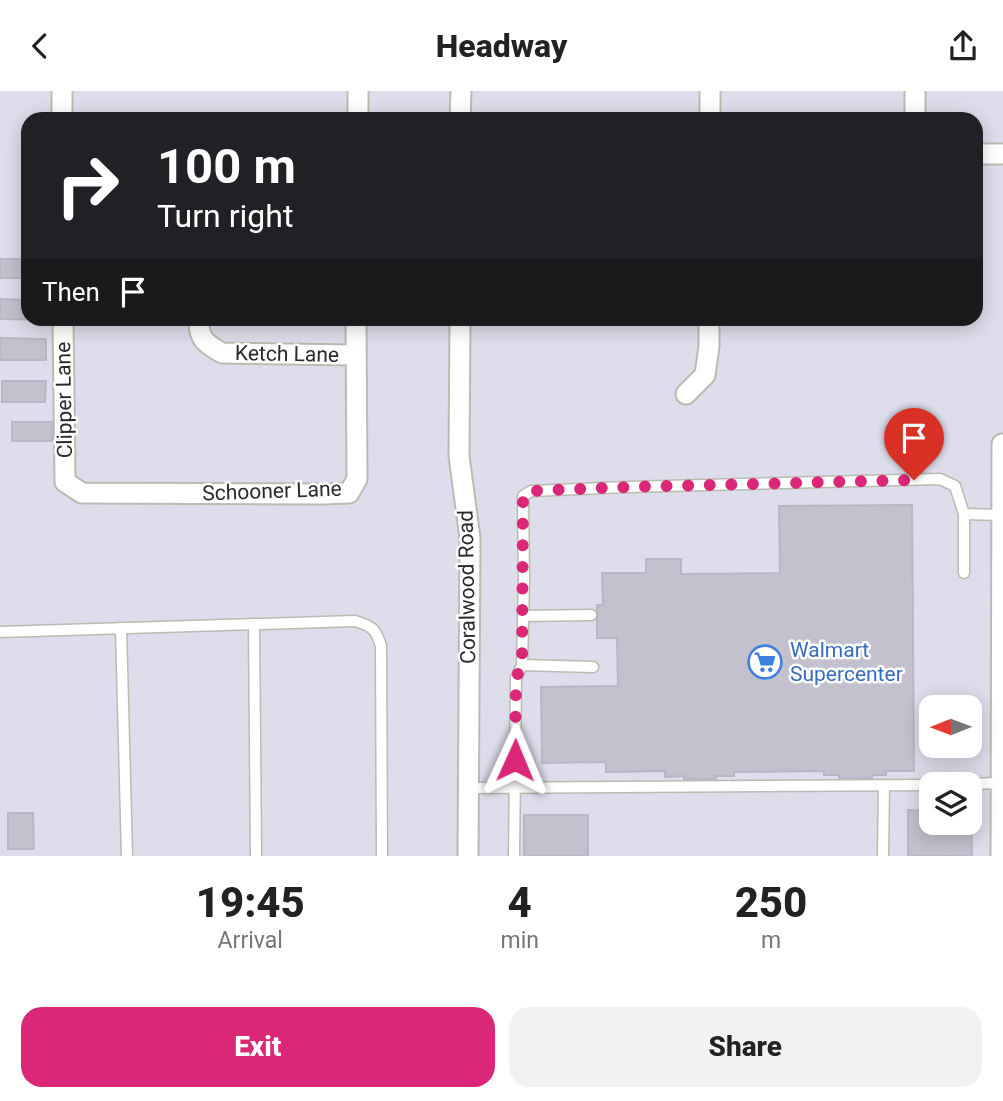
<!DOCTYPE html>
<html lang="en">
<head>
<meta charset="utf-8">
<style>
	body { margin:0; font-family:Roboto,sans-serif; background:#f2f2f2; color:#222; height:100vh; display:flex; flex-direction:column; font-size:26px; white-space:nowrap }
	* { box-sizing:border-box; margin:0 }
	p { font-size:23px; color:#767676 }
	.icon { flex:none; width:38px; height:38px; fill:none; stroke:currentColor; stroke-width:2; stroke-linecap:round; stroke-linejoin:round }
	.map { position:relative; height:765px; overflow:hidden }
	.details { display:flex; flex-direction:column; background:#fff; flex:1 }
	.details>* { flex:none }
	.top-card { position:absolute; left:21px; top:21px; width:962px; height:214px; border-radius:21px; box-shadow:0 4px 18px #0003; background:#202124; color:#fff; overflow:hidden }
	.needle { width:46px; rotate:269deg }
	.tools { position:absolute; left:919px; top:604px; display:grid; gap:14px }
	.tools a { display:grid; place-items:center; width:63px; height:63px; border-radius:14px; background:#fff; box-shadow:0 4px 18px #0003; font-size:35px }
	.pin { position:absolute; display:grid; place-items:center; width:60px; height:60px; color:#fff; margin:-72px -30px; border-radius:50% 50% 50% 0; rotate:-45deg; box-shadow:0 0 7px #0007 }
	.pin .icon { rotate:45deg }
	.me { position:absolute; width:77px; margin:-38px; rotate:1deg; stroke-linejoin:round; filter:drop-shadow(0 0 5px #0008) }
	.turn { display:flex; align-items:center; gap:24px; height:147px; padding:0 21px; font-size:32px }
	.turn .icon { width:91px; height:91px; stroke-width:2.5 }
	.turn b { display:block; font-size:49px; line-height:60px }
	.then { display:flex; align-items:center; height:66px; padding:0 21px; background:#0003; gap:14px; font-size:26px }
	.eta { display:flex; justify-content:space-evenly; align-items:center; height:119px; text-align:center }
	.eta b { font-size:42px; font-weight:800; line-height:49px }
	.action { display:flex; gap:14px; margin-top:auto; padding:14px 21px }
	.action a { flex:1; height:80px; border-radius:21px; background:#db2777; color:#fff; font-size:28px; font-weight:800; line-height:80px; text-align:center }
	.action a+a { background:#f2f2f2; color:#222 }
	header { display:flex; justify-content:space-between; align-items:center; height:91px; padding:0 21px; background:#fff; font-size:32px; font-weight:800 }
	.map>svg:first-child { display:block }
	.building { fill:#c2c1cd; stroke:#b8b7c6; stroke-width:2 }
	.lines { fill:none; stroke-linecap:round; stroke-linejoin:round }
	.service-casing { stroke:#babcb0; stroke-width:13 }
	.minor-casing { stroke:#babcb0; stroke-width:23 }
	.service { stroke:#fff; stroke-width:10 }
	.minor { stroke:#fff; stroke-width:19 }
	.route { stroke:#db2777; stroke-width:12; stroke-dasharray:0 21.6 }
	.labels { text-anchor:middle; stroke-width:5; stroke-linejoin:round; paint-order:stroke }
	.street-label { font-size:21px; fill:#2a2a2a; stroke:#fff }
	.shop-label { font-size:21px; fill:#366cbe; stroke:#fff; text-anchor:start }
</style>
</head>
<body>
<header><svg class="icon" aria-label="back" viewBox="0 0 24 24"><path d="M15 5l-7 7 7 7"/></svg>Headway<svg class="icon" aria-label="share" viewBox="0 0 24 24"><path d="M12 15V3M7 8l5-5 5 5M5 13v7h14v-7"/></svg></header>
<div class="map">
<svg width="1003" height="765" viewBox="0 0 1003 765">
	<rect width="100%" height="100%" fill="#ddddeb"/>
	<!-- building -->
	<g class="building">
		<rect x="0" y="168" width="28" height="19"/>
		<path d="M0,208L28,209V228L50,229L0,228Z"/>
		<path d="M0,247L46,248V269H0Z"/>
		<path d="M2,290H46L45,311H2Z"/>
		<rect x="12" y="331" width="40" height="19"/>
		<path d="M912,414L914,680H886V684H872V687H839V684H824V680L734,681V685H715L716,688H684V685L665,686V680L606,681V671L542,672L541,596L618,595L617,547H597V514H603L602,482H646V468H681V483L780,482L779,415Z"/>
		<path d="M908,719L931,720V732H970V720H971L972,765H908Z"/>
		<path d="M8,722H33L34,758H8Z"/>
		<rect x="524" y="724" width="64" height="41"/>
	</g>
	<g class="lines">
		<defs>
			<g id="service">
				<path d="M964,482V423"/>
				<path d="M523,525L591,524"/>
				<path d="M254,533L256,765"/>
				<path d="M121,537L127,765"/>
				<path d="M0,541L355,530C372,535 376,538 381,555L382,765"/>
				<path d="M522,574L593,576"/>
				<path d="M970,693L1001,692"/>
				<path d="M469,697L931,694"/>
				<path d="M514,765L516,587L522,574L524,488L523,405L531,400L627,396L940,388L955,395L964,423L1002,424"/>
				<path d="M883,765L884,695"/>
			</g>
			<g id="minor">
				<path d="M710,0V28"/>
				<path d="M915,0V28"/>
				<path d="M62,28V0"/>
				<path d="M358,28V0"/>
				<path d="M460,28L461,0"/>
				<path d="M976,63H1003"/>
				<path d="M63,228L65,391L82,402L325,403L349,402L357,388L356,228"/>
				<path d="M199,228C198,248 206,253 222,262L355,264"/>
				<path d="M460,228L459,365L470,447L468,765"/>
				<path d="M686,303L705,284L709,255V228"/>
				<path d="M1001,765L1002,353"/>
			</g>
		</defs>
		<!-- service casing -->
		<use href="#service" class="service-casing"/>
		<!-- minor casing -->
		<use href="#minor" class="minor-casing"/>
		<!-- service -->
		<use href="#service" class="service"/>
		<!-- minor -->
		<use href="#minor" class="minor"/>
	</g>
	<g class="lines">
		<!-- route -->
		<path class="route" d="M515,669L516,587L522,574L523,405L531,400L627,396L914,389"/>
	</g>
	<!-- icons -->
	<defs>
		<symbol id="supermarket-ring" viewBox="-11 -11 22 22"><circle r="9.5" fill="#fff" stroke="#3f7fe0" stroke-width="1.5"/><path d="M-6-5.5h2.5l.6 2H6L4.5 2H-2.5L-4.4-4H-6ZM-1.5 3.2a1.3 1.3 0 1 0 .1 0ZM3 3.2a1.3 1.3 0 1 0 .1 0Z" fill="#3f7fe0"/></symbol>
	</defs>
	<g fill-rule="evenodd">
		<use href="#supermarket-ring" x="746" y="552" width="38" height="38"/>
	</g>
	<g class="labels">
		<!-- street labels -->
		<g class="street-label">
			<text transform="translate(287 263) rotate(1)" y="7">Ketch Lane</text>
			<text transform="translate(64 309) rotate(-91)" y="7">Clipper Lane</text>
			<text transform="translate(272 400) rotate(-2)" y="7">Schooner Lane</text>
			<text transform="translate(467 496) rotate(-91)" y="7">Coralwood Road</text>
		</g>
		<!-- shop labels -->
		<g class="shop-label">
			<text x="790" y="566">Walmart<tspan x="790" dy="24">Supercenter</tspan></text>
		</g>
	</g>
</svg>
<div class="tools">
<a><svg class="needle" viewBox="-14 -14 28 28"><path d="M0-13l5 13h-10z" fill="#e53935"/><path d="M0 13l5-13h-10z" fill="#767676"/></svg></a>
<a><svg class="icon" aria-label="layers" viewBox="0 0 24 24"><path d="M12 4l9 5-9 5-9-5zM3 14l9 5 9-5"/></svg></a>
</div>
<div class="pin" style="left:914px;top:389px;background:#d93025"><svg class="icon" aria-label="arrive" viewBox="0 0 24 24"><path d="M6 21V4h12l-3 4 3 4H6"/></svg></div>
<svg class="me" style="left:515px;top:669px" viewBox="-20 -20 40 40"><path d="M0-17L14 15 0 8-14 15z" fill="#db2777" stroke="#fff" stroke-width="4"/></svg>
<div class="top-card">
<div class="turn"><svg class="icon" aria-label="right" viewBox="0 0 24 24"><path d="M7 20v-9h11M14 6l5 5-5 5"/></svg><div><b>100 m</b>Turn right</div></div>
<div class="then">Then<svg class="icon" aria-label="arrive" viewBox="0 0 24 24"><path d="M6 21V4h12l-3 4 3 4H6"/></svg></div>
</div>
</div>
<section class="details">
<div class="eta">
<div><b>19:45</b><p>Arrival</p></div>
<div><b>4</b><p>min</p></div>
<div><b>250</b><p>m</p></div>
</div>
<div class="action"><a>Exit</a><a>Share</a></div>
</section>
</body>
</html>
